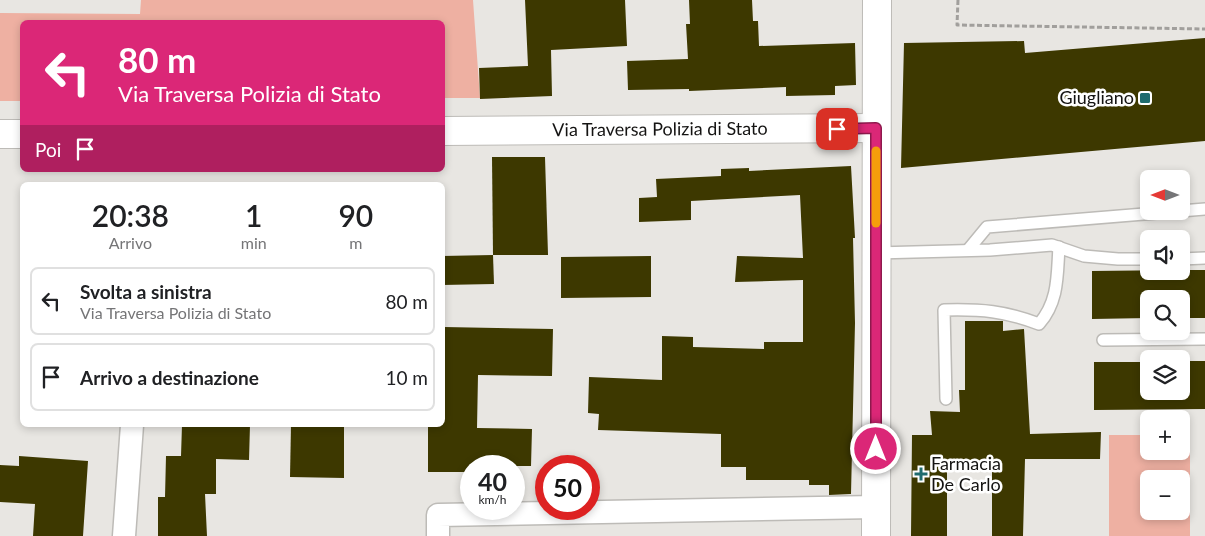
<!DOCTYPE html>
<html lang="it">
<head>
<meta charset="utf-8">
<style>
	body { margin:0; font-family:Lato,sans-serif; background:#f6f6f6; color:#202124; height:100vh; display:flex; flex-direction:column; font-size:19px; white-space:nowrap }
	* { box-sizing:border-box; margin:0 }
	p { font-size:16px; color:#757577 }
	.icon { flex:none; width:28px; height:28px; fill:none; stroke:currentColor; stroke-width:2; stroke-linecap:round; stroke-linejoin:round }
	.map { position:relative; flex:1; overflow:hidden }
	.sheet { position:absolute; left:20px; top:182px; width:425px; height:245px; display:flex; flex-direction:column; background:#fff; border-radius:8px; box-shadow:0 2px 8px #0003 }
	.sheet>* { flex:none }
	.top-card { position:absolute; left:20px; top:20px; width:425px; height:152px; border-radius:8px; box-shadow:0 2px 8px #0003; background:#db2777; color:#fff; overflow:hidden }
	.needle { width:32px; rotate:270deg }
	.controls { position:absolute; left:1140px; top:170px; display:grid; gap:10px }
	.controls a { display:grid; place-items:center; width:50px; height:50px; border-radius:8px; background:#fff; box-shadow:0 2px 8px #0003; font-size:25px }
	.speed { position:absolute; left:460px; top:455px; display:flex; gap:10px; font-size:25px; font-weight:700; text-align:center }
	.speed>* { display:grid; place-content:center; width:65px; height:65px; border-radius:50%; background:#fff; box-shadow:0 2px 8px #0003; line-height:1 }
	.speed small { font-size:12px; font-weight:400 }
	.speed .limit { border:8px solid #d22; background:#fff; color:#111 }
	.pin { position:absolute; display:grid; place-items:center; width:42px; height:42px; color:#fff; margin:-21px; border-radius:10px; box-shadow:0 2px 8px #0006 }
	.me { position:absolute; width:55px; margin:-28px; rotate:0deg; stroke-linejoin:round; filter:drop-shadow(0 0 4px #0008) }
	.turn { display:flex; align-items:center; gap:18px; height:105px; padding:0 15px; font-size:22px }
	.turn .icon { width:65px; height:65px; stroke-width:2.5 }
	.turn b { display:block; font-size:35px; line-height:42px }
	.then { display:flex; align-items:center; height:48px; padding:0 15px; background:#0003; gap:10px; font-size:19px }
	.eta { display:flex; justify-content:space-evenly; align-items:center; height:85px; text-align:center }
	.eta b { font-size:30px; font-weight:600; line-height:35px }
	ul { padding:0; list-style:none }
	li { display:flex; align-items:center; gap:15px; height:68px; margin:0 10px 8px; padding:0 5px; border:2px solid #e0e0e0; border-radius:8px }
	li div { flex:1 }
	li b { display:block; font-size:19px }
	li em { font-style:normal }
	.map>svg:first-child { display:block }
	.green { fill:#eeb0a2; fill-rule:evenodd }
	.building { fill:#3d3800 }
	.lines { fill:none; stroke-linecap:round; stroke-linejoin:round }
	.service-casing { stroke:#bdbbb7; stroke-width:14 }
	.minor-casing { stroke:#bdbbb7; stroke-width:25 }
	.tertiary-casing { stroke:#bdbbb7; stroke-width:30 }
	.secondary-casing { stroke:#bdbbb7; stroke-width:30 }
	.path { stroke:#a19f9c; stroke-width:3; stroke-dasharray:5 2.5; stroke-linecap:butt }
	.service { stroke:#fff; stroke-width:11 }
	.minor { stroke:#fff; stroke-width:22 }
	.tertiary { stroke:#fff; stroke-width:28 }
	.secondary { stroke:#fff; stroke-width:28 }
	.route-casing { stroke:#8e194d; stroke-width:12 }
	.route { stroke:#db2777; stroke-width:9 }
	.slow { stroke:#f59e0b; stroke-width:9 }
	.poi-dot { fill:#1e6b6e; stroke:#fff; stroke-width:2 }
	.labels { text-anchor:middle; stroke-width:5; stroke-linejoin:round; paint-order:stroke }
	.poi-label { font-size:18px; fill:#141312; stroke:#fff; text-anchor:end }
	.street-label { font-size:18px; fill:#141312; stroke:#fff }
</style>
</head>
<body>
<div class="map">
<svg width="1205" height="536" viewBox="0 0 1205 536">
	<rect width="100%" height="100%" fill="#e8e6e2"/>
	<!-- green -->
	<g class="green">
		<path d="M141,0H473L480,98H443L442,22H22V101H0V13L140,14Z"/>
		<path d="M1109,435H1149V451H1181V435L1190,436V536H1109ZM1149,479H1181V511H1149Z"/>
	</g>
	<!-- building -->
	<g class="building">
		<path d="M525,0H625L627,46L551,50L552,96L480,99L479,68L528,66Z"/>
		<path d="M689,0H752L753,21H758L759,46L855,43L856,85L835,86V95L786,96V87L689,91V89L628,90L627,61L688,59L686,24H690Z"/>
		<path d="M1205,38V141L901,168L904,43L1024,41L1025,53Z"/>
		<path d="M492,157H545L548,255H493Z"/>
		<path d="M851,166L855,238H853L855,323L851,494L829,495V485H809V480H746V467H721V434L598,430L599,414L588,413L589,377L662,380V336L693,337V347L764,349V342H803V280L735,282L737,256L803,258L800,195L691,201V220L639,222V198L657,197L656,179L721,176V169L749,168V171Z"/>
		<path d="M493,255L494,284L442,285V256Z"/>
		<path d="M651,256V297L561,298V257Z"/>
		<path d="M1181,270H1205V318H1181V299H1149V318L1092,319V271Z"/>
		<path d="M965,321H1003V331L1024,329L1030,434L1101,432L1100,459H1025L1023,536H992V464L947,465V536H911L912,435H932L930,411L960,412L959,390H965Z"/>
		<path d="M444,327L553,329L552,376L478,375L477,428L532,429L531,466H471V472H428V425H442Z"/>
		<path d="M1181,361H1205V409L1094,410V362H1149V391H1181Z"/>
		<path d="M182,425H250L249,460L216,459V494H205L207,536H158V497H165L166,456H181Z"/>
		<path d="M291,425H344V478L290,477Z"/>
		<path d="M19,456L88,461L83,536H33L35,504L0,502V465L19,466Z"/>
	</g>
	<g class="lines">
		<defs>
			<g id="service">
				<path d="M968,250L987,227L1205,209"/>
				<path d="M876,253L990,250L1052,245L1084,256L1118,259H1149"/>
				<path d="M1181,259L1205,258"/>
				<path d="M1103,340L1205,339"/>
				<path d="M946,399L944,310C981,309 1005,311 1039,324C1059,301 1057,275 1059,247"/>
			</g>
			<g id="minor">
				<path d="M124,536L132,425"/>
				<path d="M438,536V515L876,507"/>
			</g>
			<g id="tertiary">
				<path id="s1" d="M442,131L876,128"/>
				<path d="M0,134H22"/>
			</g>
			<path id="secondary" d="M876,536L877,0"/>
		</defs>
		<!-- service casing -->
		<use href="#service" class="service-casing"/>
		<!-- minor casing -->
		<use href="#minor" class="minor-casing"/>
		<!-- tertiary casing -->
		<use href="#tertiary" class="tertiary-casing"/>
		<!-- secondary casing -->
		<use href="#secondary" class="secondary-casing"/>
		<!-- path -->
		<path class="path" d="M958,0L957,25L1205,29"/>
		<!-- service -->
		<use href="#service" class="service"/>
		<!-- minor -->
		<use href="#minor" class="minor"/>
		<!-- tertiary -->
		<use href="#tertiary" class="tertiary"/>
		<!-- secondary -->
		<use href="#secondary" class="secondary"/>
	</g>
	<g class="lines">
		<defs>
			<path id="route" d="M837,129L876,128V449"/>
		</defs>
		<!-- route casing -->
		<use href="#route" class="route-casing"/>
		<!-- route -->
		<use href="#route" class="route"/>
		<!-- slow -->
		<path class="slow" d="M876,151V223"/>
	</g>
	<!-- markers -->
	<g class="poi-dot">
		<rect x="1139" y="92" width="12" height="12" rx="2.5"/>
		<path d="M918.5 466.5h5v5h5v5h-5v5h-5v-5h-5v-5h5z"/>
	</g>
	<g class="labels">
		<!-- poi labels -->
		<g class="poi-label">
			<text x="1134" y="104">Giugliano</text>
			<text x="931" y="470" text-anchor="start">Farmacia<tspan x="931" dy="21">De Carlo</tspan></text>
		</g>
		<!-- street labels -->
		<g class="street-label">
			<text dy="6" stroke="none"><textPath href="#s1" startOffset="218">Via Traversa Polizia di Stato</textPath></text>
		</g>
	</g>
</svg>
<div class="controls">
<a><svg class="needle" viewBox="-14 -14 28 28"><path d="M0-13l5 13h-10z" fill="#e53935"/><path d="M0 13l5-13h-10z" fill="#757577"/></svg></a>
<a><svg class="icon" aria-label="sound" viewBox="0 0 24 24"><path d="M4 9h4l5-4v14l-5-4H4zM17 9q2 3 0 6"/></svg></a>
<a><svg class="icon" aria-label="search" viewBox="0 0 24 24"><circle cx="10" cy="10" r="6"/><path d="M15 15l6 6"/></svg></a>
<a><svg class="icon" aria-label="layers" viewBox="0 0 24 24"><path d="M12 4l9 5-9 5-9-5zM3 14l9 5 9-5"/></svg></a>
<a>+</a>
<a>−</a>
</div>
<div class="speed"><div>40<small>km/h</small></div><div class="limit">50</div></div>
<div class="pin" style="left:837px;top:129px;background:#d93025"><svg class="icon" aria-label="arrive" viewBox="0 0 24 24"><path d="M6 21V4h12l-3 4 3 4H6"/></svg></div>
<svg class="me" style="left:876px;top:449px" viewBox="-20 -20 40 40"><circle r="17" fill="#db2777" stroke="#fff" stroke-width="3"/><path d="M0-11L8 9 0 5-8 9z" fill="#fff"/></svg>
<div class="top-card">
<div class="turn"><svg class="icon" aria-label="left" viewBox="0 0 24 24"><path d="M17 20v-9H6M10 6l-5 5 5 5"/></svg><div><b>80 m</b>Via Traversa Polizia di Stato</div></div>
<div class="then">Poi<svg class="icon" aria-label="arrive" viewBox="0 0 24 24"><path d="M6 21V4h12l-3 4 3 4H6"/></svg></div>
</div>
<section class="sheet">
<div class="eta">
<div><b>20:38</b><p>Arrivo</p></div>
<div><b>1</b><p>min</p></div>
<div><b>90</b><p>m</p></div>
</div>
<ul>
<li><svg class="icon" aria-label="left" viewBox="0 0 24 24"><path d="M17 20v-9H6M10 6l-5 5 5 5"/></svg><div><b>Svolta a sinistra</b><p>Via Traversa Polizia di Stato</p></div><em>80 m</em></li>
<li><svg class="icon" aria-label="arrive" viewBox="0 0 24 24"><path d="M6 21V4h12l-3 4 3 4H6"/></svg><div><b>Arrivo a destinazione</b></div><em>10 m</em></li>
</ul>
</section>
</div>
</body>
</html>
